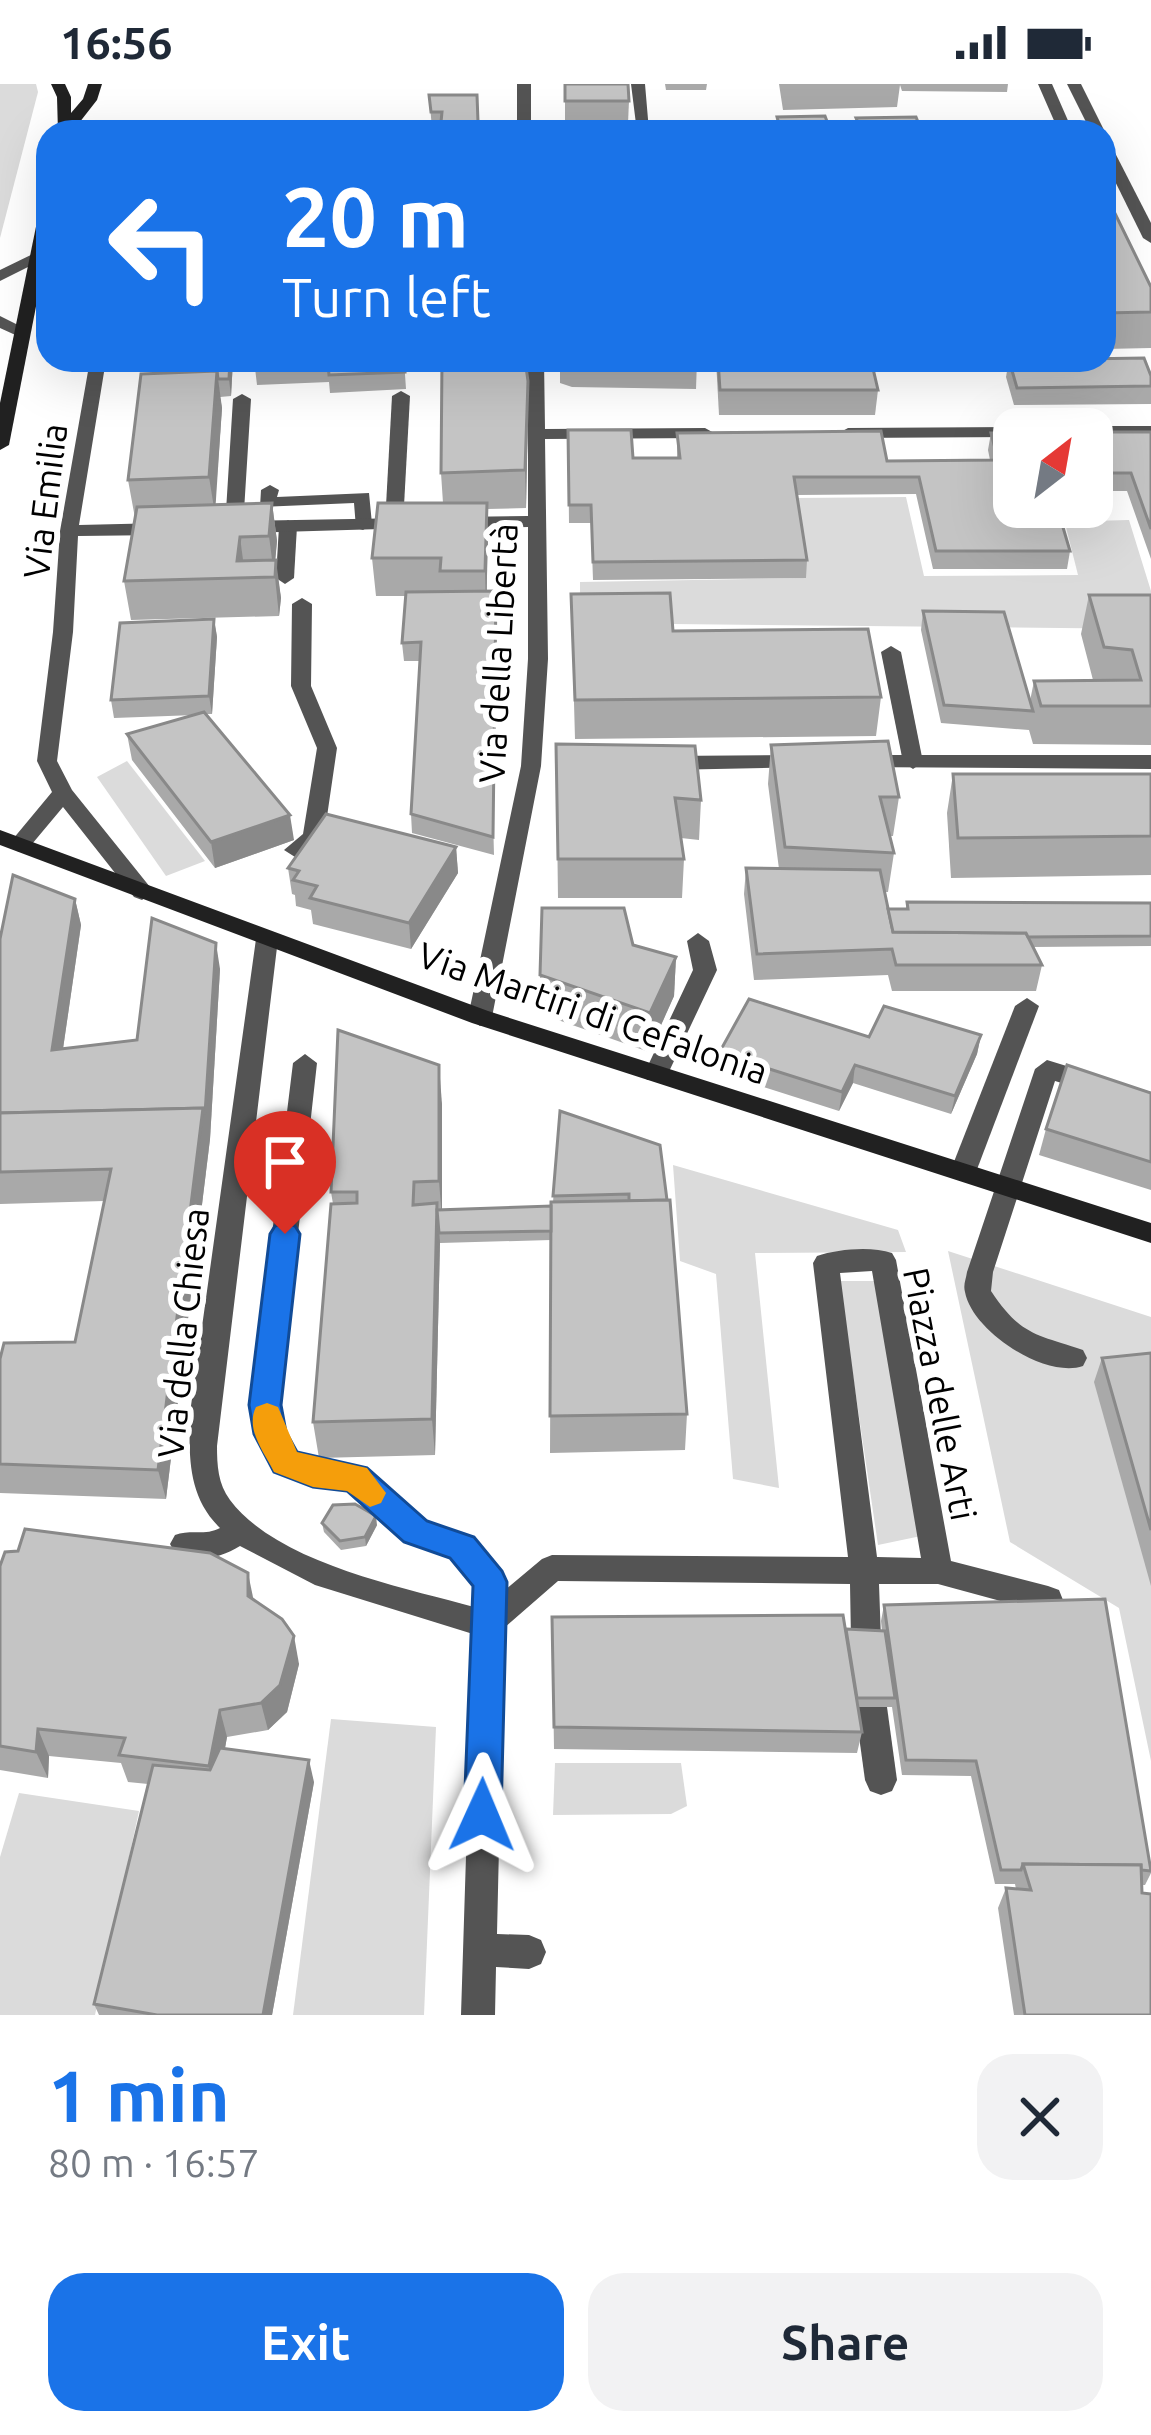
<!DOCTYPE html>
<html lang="en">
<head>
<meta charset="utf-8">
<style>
	body { margin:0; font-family:Ubuntu,sans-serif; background:#f2f2f3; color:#1f2937; height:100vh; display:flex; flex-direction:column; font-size:45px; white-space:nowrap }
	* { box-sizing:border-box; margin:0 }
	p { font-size:39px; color:#747a83 }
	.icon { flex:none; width:66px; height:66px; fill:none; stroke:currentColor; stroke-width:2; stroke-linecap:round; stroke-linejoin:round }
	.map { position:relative; height:1931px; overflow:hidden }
	.side { display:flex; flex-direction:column; background:#fff; flex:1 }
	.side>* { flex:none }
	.top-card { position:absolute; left:36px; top:36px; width:1080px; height:252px; border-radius:36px; box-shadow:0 12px 48px #0002; background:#1a73e8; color:#fff; overflow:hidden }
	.needle { width:78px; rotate:31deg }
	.tools { position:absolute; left:993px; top:324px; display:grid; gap:24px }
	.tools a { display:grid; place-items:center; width:120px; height:120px; border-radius:24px; background:#fff; box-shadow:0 12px 48px #0002; font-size:60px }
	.pin { position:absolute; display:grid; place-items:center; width:102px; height:102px; color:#fff; margin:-123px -51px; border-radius:50% 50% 50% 0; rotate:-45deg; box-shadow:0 0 12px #0007 }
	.pin .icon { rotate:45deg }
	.me { position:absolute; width:132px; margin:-66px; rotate:1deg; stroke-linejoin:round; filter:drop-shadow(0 0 9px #0008) }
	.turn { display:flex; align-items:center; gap:42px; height:252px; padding:0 48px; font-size:54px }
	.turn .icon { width:156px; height:156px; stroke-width:2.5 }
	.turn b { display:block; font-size:84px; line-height:102px }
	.round { display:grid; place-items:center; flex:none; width:126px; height:126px; border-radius:36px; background:#f2f2f3 }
	.summary { display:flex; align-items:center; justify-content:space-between; height:204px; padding:0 48px }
	h1 { font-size:72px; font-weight:700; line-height:90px; color:#1a73e8 }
	.cta { display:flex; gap:24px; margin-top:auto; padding:24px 48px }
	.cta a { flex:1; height:138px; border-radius:36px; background:#1a73e8; color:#fff; font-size:48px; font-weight:700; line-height:138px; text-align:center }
	.cta a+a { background:#f2f2f3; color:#1f2937 }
	.status { display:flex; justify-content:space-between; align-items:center; height:84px; padding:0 60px; background:#fff; direction:ltr }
	.status svg { height:33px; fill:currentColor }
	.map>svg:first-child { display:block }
	.green { fill:#dbdbdb }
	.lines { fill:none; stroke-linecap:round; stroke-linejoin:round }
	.lane { fill:#545454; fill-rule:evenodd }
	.street { fill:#545454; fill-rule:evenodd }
	.secondary { fill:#212121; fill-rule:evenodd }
	.wall { fill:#a9a9a9 }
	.shaded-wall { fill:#898989 }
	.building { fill:#c4c4c4; stroke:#898989; stroke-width:3 }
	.route { fill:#1a73e8; stroke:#114b97; stroke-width:3 }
	.slow { fill:#f59e0b }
	.labels { text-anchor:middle; stroke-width:12; stroke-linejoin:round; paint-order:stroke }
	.street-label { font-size:36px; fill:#000; stroke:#fff }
</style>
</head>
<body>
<div class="status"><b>16:56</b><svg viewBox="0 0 49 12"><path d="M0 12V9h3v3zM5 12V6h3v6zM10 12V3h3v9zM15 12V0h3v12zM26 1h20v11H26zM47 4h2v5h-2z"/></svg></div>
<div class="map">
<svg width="1151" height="1931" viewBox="0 0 1151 1931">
	<rect width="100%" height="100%" fill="#fff"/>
	<!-- green -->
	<g class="green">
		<path d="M0,0H36L38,8L0,154Z"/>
		<path d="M906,413L924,492L1078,491L1061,423H1088L1093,437L1129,436L1151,507V545L580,539V498L803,494L796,414Z"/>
		<path d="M127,677L205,777L166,792L97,693Z"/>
		<path d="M673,1081L898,1146L906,1168L755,1169L779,1404L733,1395L716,1190L680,1177Z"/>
		<path d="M948,1167L1151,1233V1677L1119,1524L1010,1458Z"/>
		<path d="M839,1197H875L921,1452L878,1461Z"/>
		<path d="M331,1635L436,1643L424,1931H293Z"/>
		<path d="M555,1679H681L687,1722L671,1730L553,1731Z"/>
		<path d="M19,1709L139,1727L95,1931H0V1773Z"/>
	</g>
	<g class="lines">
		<!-- lane -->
		<g class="lane">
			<path d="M631,0H645L649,47L517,46L524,42L636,40Z"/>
			<path d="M401,307L410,312L403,440L394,446L385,440L392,312Z"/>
			<path d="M242,310L251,315L243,443L234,449L225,443L233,315Z"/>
			<path d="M270,401L279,406L277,413L369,409L372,440L363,446L356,444L354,419L260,423L261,406Z"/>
			<path d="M288,436L297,442L294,494L285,500L276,494L279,442Z"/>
			<path d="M302,514L312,520L311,602L337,664L324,753L295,773L284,766L303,750L317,664L291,602L292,520Z"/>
			<path d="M891,562L901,568L923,678L913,685L903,678L881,568Z"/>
			<path d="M698,849L709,857L717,886L665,996H647L644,990L693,886L687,857Z"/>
			<path d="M1027,914L1039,922L976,1088L972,1095H954L950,1088L1015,922Z"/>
			<path d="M1047,976L1151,1008V1026L1055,997L993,1188L991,1207C1021,1252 1036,1250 1083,1266L1087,1274L1083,1282C1045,1295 972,1247 965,1208C963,1201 966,1195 967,1188L1035,985Z"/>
		</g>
		<!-- street -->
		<g class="street">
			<rect x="517" y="0" width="14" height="48"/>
			<path d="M1038,0H1052L1073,48H1059Z"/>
			<path d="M1067,0H1081L1105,48L1104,50L1091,48Z"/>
			<path d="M1104,57L1111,61L1151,139V159L1143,154L1104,75Z"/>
			<path d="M39,167L44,169V175L0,197V186Z"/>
			<path d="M0,232L28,246L30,249L22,254L0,244Z"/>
			<path d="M90,276H106L79,441L163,439L172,445L163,451L78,452L73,548L57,677L72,706L150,803L153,808L142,816L134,813L63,723L27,766L19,768L8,761L52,708L37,677L53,548L60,447Z"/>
			<path d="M528,276H544L545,345L705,344L714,349L705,354L545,355L548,575L541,682L492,933L480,942L468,933L521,682L528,575V443L455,445L446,439L455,433L528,432Z"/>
			<path d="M1092,342H1151V352H1092V345H1085Z"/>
			<path d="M1014,343L1021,345H1014V353L848,354L839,349L848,344Z"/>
			<path d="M408,434L417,440L415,444L245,449L236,443L245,437Z"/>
			<path d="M801,671L811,678L808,683L667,686L657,679L667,672Z"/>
			<path d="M859,671H1151V685L852,683L849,678Z"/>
			<path d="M267,847L278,855L217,1362C217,1381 218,1400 230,1416C277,1479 402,1503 474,1523L475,1502L452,1473L406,1456L348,1406L313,1401L276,1387L256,1350L251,1321L293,979L305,970L317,979L279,1321L284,1348L296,1369L315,1377L365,1385L426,1438L472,1455L500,1489L505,1506L542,1475L552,1471L848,1473L813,1179L817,1172C838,1165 871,1162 892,1169L896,1176L951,1477L1048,1502L1059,1506L1063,1516L1059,1526L1048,1530L938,1500H879L881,1556L877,1566L866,1570L855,1566L851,1556L850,1500L558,1497L504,1544L497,1850L529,1851L541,1856L546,1868L541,1880L529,1885L496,1883L495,1931H461L473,1550L315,1501L240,1462C219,1475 199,1478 175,1469L170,1460L175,1451C190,1445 206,1452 220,1444C187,1412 189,1371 190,1329L256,855ZM872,1187L921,1474L877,1473L840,1189Z"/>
			<path d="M871,1608L882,1613L887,1623L897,1696L892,1707L881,1711L870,1707L865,1696L855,1623L860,1613Z"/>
		</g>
		<!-- secondary -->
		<g class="secondary">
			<path d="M51,0H65L71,13V29L83,15L88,0H102L97,16L72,48H58L57,13Z"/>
			<path d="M48,118V161L9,361L0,366V319L40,123Z"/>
			<path d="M0,746L488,927L1151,1139V1159L472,939L0,761Z"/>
		</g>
	</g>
	<!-- wall -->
	<g class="wall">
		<path d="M565,0L629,17L628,39H565Z"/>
		<path d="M665,0H707L706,6H666Z"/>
		<path d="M779,0H1008L1007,8L902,7L900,1L897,23L783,26Z"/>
		<path d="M429,11H477L479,48H441V44H432Z"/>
		<path d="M1104,107L1151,203V264L1104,265Z"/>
		<path d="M233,276L231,312L220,313L222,324L215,421L272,419L277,457L275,476L281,514L279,532L131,536L124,497L135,434L128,396L155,290Z"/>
		<path d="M404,276L406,305L330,309L329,298L257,301L255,284Z"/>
		<path d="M560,276H697L696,305L572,303L560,299Z"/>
		<path d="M716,276H871L878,306L875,331H719Z"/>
		<path d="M1009,276L1151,292V320L1014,321L1006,293Z"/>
		<path d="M528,297L526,424L487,425V507L494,771L412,749L411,730L420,577H404L402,559L406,512H376L372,474L443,419L441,389Z"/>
		<path d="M568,346L633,374H677V349L887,377L990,376L988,366L991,349L1070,467L1067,485H933L916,410L797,411L807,476L806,494L593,496L591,439H569Z"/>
		<path d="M1092,348H1151V475L1127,407H1092Z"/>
		<path d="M571,510L673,547L881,613L876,652L575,655Z"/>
		<path d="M1089,511H1151V661L1033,660L1029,646L941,639L921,546L923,527L1030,617L1034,597L1093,596L1081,550Z"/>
		<path d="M214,535L217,553L212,630H206L294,756L215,784L132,676L127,650L195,631L114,634L111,616Z"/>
		<path d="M556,660L701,716L699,756L681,754L684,775L682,814H558Z"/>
		<path d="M771,661L899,713L893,752H890L894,769L888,808H885L888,825H906L907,818L1151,819V862L1033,863L1042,881L1036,907H892L888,891L754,896L744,810L746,784L779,785L768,700Z"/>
		<path d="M953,690H1151V791L951,794L947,729Z"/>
		<path d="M456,763L458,789L411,865L313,840L311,826L296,822L295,811L292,810L288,784Z"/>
		<path d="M75,815L81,841L63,965L137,956L220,885L210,1055L166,1415L0,1409V1275L75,1258L104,1117L0,1120V855Z"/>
		<path d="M633,861L676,873L674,912L649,968L541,930L540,891Z"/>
		<path d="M981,951L977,970L951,1030L853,999L839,1027L717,988L719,969L869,953Z"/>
		<path d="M1151,1009V1106L1039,1071L1046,1045Z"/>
		<path d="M442,1020V1126L551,1122L553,1118L560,1027L660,1061L687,1330L685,1366L550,1369L551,1156L440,1159L435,1371L319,1374L313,1338L333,1120L331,1108Z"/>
		<path d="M1151,1269V1502L1094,1298L1102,1274Z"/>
		<path d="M322,1439L377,1441L366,1462L341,1466L324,1448Z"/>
		<path d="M0,1482L254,1516L299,1580L287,1628L268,1646L227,1653L225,1664L314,1698L272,1931H99L94,1920L148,1700L128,1698L121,1679L49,1672L48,1694L0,1686Z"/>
		<path d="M884,1521L1151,1781V1789L1145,1801H1142L1151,1931H1014L998,1824L1006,1804L1016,1805L1015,1800H995L971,1692L902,1691L892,1623H858L862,1648L857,1669L554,1665L552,1533L882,1547L881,1537Z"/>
	</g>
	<!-- shaded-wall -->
	<g class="shaded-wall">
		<path d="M230,276H233L231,312L229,295Z"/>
		<path d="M217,287L222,324L215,430L209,393Z"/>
		<path d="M528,297V333L526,424L525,386Z"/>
		<path d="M272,419L277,457L274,491L269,452Z"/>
		<path d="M487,419L488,457L486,526L485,487Z"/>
		<path d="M240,453L245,491L237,477Z"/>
		<path d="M276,476L281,514L279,532L275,493Z"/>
		<path d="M214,535L217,553L212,630L209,612Z"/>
		<path d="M290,731L294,756L215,784L211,758Z"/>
		<path d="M456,763L458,789L411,865L409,839Z"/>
		<path d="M75,815L81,841L59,992L52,966Z"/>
		<path d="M216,859L220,885L210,1055L166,1415L158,1386Z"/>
		<path d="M676,873L674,912L649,968L650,929Z"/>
		<path d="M981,951L977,970L951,1030L955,1012Z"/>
		<path d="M439,981L442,1020V1135L439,1097Z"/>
		<path d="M855,981L853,999L839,1027L842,1008Z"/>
		<path d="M437,1119L440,1158L435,1371L432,1335Z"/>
		<path d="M376,1432L377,1441L366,1462L365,1453Z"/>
		<path d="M248,1489L254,1518L248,1512Z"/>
		<path d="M294,1552L299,1580L287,1628L268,1646L261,1619Z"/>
		<path d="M220,1626L227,1653L217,1708L209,1682Z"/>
		<path d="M38,1645L49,1672L48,1694L36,1668Z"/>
		<path d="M309,1676L314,1698L272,1931H263Z"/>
	</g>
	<!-- building -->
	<g class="building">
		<path d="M565,0H628L629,17H565Z"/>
		<path d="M429,11H477L478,38H441L442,28H431Z"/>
		<path d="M825,32L831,48H781L777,33Z"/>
		<path d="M916,33L922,48H862L856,34Z"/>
		<path d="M200,38L301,40L300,48H198Z"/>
		<path d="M741,44V48H660V45Z"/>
		<path d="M1104,107L1151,203V228L1104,229Z"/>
		<path d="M1144,274L1151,292V302L1017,304L1009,276Z"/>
		<path d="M157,276H230L229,295H218L217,287L155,290Z"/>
		<path d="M255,276H404L405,288L329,291L328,281L255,284Z"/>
		<path d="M442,276H525L528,297L525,386L441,389Z"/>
		<path d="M718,276H871L878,306H720Z"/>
		<path d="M217,287L209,393L128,396L141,290Z"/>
		<path d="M568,346H631L633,374H680L677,349L881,347L887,377L998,376L991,349H1014V423H1057L1070,467H936L919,393H794L807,476L593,478L591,421H569Z"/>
		<path d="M1092,348H1151V445L1131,389H1092Z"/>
		<path d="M272,419L269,452L240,453L237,477L276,476L275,493L124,497L137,423Z"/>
		<path d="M378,419H487L485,487H440L441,474H372Z"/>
		<path d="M496,507L493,753L411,730L421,558L402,559L406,508Z"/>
		<path d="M670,509L673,547L868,545L881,613L575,616L571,510Z"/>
		<path d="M1089,511H1151V622H1041L1034,597L1141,596L1132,566L1104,563Z"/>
		<path d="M923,527L1004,528L1033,627L944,621Z"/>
		<path d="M214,535L209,612L111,616L120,539Z"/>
		<path d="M204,628L290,731L211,758L127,650Z"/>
		<path d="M888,657L899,713H880L894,769L785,763L771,661Z"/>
		<path d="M556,660L695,662L701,716L675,714L684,775H558Z"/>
		<path d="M953,690H1151V752L958,754Z"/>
		<path d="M326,730L456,763L409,839L310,814L317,802L293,796L299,787L288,784Z"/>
		<path d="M746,784L880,786L893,848L1026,849L1042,881H896L892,865L757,870Z"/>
		<path d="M13,791L75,815L52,966L137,956L152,834L216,859L205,1030L203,1024L0,1029V855Z"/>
		<path d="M907,818L1151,819V852L1028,853L1026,849L893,848L888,825H908Z"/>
		<path d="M542,824H624L633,861L676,873L650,929L540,891Z"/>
		<path d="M749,915L869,953L884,922L981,951L955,1012L855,981L842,1008L719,969Z"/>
		<path d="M338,946L439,981V1097L414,1098L413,1121L437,1119L432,1335L313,1338L331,1120L357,1119V1108H331Z"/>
		<path d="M1067,981L1151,1009V1078L1046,1045Z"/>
		<path d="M203,1024L158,1386L0,1380V1275L4,1259L75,1258L111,1085L0,1088V1029Z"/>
		<path d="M560,1027L660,1061L667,1116L629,1117V1110L553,1112Z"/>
		<path d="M670,1116L687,1330L550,1332L551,1118Z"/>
		<path d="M551,1122V1147L439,1149L437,1126Z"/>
		<path d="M1151,1269V1446L1102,1274Z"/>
		<path d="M355,1420L376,1432L365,1453L340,1457L322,1439L333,1421Z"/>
		<path d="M25,1445L210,1469L248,1489V1512L282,1535L294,1552L280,1601L261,1619L220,1626L209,1682L119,1671L125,1654L38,1645L36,1668L0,1662V1482L5,1468L18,1467Z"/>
		<path d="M1105,1515L1151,1787L1141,1786V1781L1023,1780L1021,1786H1001L976,1677L906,1676L884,1521Z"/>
		<path d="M843,1531L862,1648L554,1643L552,1533Z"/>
		<path d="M846,1545L885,1547L895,1614H857Z"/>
		<path d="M220,1664L309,1676L263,1931H157L94,1920L153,1681L210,1686Z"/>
		<path d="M1023,1780L1141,1781L1142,1809L1151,1810V1931H1025L1006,1804L1031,1806Z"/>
	</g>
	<!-- route -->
	<path class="route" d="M285,1139L295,1142L300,1150L281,1321L286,1348L297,1368L367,1384L427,1437L474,1453L502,1487L507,1498L501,1731L495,1744L482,1749L469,1744L464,1731L473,1502L450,1474L404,1458L347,1407L313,1403L274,1388L254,1350L249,1321L270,1150L275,1142Z"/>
	<!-- slow -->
	<path class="slow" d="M267,1319L278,1323L297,1368L367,1384L386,1409L381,1419L370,1423L347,1407L313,1403L274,1388C264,1368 245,1345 256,1323Z"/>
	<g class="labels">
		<!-- street labels -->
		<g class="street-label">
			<text transform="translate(45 417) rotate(-83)" y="13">Via Emilia</text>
			<text transform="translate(498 569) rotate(-87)" y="13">Via della Libertà</text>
			<text transform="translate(593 929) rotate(19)" y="13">Via Martiri di Cefalonia</text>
			<text transform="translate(183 1249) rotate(-84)" y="13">Via della Chiesa</text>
			<text transform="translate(940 1310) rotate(79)" y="13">Piazza delle Arti</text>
		</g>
	</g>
</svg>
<div class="tools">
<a><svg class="needle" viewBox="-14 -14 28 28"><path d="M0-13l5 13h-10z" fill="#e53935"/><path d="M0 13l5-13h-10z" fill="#747a83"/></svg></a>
</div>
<div class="pin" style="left:285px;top:1150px;background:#d93025"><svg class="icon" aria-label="arrive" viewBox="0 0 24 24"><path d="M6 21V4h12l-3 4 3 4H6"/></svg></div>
<svg class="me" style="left:482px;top:1731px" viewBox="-20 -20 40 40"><path d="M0-17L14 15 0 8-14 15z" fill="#1a73e8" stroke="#fff" stroke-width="4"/></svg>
<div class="top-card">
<div class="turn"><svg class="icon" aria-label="left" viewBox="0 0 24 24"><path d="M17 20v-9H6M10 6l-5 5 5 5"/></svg><div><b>20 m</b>Turn left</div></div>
</div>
</div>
<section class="side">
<div class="summary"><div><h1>1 min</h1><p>80 m · 16:57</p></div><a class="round"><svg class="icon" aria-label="close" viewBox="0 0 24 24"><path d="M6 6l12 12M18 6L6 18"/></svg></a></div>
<div class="cta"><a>Exit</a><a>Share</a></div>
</section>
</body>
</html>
